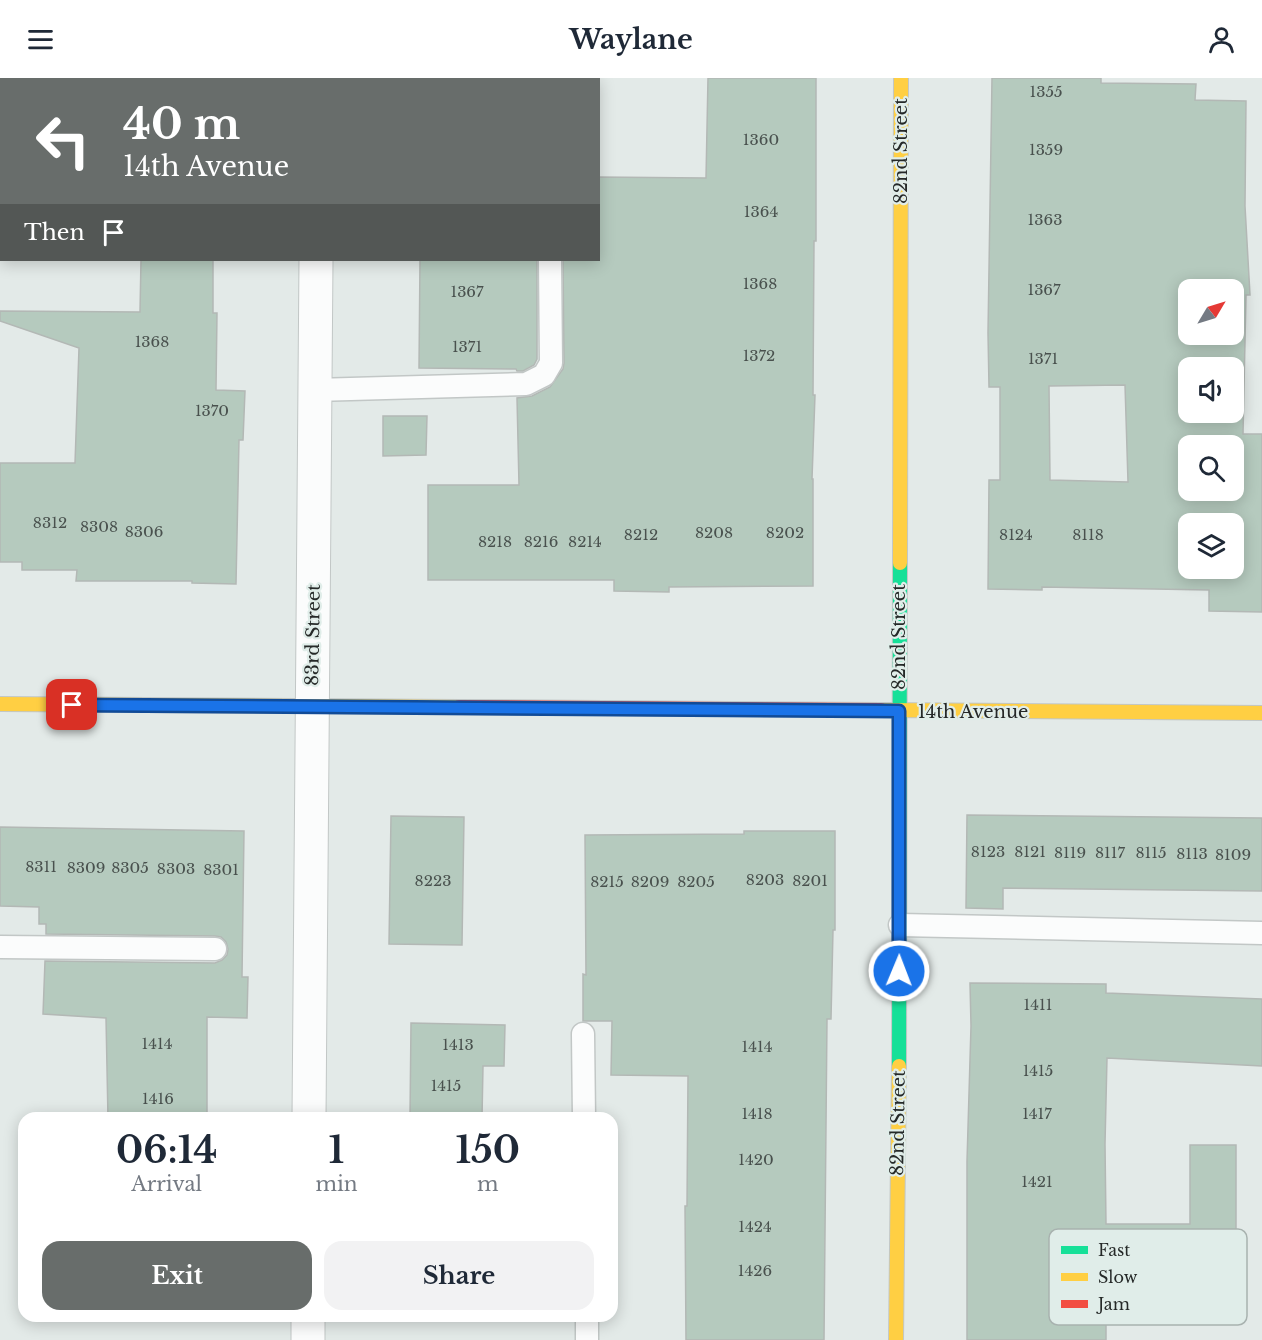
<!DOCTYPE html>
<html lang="en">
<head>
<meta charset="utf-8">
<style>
	body { margin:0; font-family:"Libre Baskerville",serif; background:#f2f2f3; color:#1f2937; height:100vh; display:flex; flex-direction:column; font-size:22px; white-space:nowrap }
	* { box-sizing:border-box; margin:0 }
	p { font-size:20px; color:#747a83 }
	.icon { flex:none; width:33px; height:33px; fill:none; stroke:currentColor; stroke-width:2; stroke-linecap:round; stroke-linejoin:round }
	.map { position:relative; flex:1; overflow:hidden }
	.sheet { position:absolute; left:18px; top:1034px; width:600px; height:210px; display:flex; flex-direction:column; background:#fff; border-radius:18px; box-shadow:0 3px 15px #0003 }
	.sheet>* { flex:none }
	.banner { position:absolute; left:0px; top:0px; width:600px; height:183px; box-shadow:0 3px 15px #0003; background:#686d6b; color:#fff; overflow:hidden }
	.needle { width:39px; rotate:52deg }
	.controls { position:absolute; left:1178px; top:201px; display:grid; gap:12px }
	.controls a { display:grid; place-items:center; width:66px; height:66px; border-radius:12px; background:#fff; box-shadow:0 3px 15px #0003; font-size:30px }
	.pin { position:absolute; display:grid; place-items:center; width:51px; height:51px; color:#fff; margin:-26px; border-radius:12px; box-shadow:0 3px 9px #0006 }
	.me { position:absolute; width:66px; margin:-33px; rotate:1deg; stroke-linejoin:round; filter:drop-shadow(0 0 4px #0008) }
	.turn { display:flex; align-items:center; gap:21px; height:126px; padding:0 24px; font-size:27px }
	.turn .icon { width:78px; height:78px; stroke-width:2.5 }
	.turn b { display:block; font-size:42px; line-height:51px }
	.then { display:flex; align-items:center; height:57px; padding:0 24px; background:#0003; gap:12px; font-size:22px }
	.eta { display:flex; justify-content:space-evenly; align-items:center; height:102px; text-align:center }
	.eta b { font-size:36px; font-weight:700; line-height:42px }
	.cta { display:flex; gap:12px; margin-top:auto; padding:12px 24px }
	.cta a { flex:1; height:69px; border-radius:18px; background:#686d6b; color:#fff; font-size:24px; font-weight:700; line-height:69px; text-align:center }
	.cta a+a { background:#f2f2f3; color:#1f2937 }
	header { display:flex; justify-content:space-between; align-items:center; height:78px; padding:0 24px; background:#fff; font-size:27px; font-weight:700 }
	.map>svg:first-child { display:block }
	.building { fill:#b5cabe; stroke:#b3b8b5; stroke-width:1.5; fill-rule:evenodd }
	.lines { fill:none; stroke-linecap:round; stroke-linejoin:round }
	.lane-casing { stroke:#c2c7c6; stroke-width:25 }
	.street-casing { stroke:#c2c7c6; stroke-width:35 }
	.fast-casing { stroke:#c2c7c6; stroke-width:16 }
	.slow-casing { stroke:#c2c7c6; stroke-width:16 }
	.jam-casing { stroke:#c2c7c6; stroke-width:16 }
	.lane { stroke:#fbfcfc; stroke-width:22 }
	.street { stroke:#fbfcfc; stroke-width:33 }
	.fast { stroke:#16e098; stroke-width:14 }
	.slow { stroke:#ffcf43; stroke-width:14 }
	.jam { stroke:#f24e42; stroke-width:14 }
	.route-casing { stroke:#114b97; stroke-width:15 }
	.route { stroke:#1a73e8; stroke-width:10 }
	.labels { text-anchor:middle; stroke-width:4.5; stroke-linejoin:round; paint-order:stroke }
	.number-label { font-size:15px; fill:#49514e }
	.street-label { font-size:18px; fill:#252928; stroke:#e0ede9 }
	.key { fill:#e0ede9; stroke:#a8b2af; stroke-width:1.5 }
	.key-label { font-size:16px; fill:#252928 }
</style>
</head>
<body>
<header><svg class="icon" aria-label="menu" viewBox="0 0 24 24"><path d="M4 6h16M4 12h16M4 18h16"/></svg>Waylane<svg class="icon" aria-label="person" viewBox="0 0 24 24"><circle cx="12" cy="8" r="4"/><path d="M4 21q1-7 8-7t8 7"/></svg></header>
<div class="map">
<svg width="1262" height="1262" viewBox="0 0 1262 1262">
	<rect width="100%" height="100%" fill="#e3eae8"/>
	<!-- building -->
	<g class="building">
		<path d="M708,0H816V163H814L813,317H815L812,401H813V508L669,509V514L614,513V502H428V407H519L517,320L532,318L550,309L563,291L564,285L563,182H598V99L706,100Z"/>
		<path d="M992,0H1101V5L1196,6L1195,22L1246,23L1245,128L1250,217H1246L1243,356H1262V534L1209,533V512L1042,509V512L988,511L989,402H1000V309H989L988,255ZM1188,212H1233V256H1188ZM1188,290H1233V334H1188ZM1125,307L1128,404L1050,402L1049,308ZM1188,368H1233V412H1188ZM1188,446H1233V490H1188Z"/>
		<path d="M141,182H213V235H217L216,312L245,313L243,362H239L236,506L192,505V503H76L77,492H22V484H0V385H75L79,270L0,243V233L140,234Z"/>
		<path d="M420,182H537V281L534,287L523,293H517L516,291L419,290Z"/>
		<path d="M383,338H427L426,377L383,378Z"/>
		<path d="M967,737L1262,740V813L1003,810V831L966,830Z"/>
		<path d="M391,738L464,739L462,867L389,866Z"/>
		<path d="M0,749L244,753L242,899H248L247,940L207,939V1040H108L106,940L43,936L45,883L215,885L222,882L227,877L228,871L226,864L221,859L215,858L46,856V846H39V829L0,828Z"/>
		<path d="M744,753H835V852H833L831,941H827L824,1262H686L685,1128H687L688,998L611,997L612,943H583V896L586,897L585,757L744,756Z"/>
		<path d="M970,905L1106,906V915L1262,921V988L1107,980L1105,1066L1106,1146H1190V1067H1236V1157H1241V1214H1187V1225H1106V1262H967V1083L971,948Z"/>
		<path d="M411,945L505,947L504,988H483L482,1040H410Z"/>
	</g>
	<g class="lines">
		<defs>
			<g id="lane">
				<path d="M548,0V2"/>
				<path d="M315,312L526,306L544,297L551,285L550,182"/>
				<path d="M900,847L1262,855"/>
				<path d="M0,869L215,871"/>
				<path d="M583,956L584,1040"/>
				<path d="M587,1238V1262"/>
			</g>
			<g id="street">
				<path d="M317,2V0"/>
				<path d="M309,1040L316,182"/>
				<path d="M308,1262V1238"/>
			</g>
			<path id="fast" d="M899,988L900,485"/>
			<g id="slow">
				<path d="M900,485L901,0"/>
				<path d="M0,626L459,629"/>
				<path d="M881,632L1262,635"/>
				<path d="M896,1262L899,988"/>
			</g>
			<path id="jam" d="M459,629L881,632"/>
		</defs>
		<!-- lane casing -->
		<use href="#lane" class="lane-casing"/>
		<!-- street casing -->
		<use href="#street" class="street-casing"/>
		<!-- fast casing -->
		<use href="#fast" class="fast-casing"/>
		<!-- slow casing -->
		<use href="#slow" class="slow-casing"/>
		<!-- jam casing -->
		<use href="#jam" class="jam-casing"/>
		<!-- lane -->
		<use href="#lane" class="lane"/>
		<!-- street -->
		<use href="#street" class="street"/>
		<!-- fast -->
		<use href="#fast" class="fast"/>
		<!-- slow -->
		<use href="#slow" class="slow"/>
		<!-- jam -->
		<use href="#jam" class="jam"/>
	</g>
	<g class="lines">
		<defs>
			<path id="route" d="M72,627L899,633V893"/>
		</defs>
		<!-- route casing -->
		<use href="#route" class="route-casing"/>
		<!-- route -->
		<use href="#route" class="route"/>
	</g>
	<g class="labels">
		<!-- number labels -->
		<g class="number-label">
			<text x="1046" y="19">1355</text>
			<text x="761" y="67">1360</text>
			<text x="1046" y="77">1359</text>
			<text x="761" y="139">1364</text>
			<text x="1045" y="147">1363</text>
			<text x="760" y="211">1368</text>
			<text x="1044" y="217">1367</text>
			<text x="467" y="219">1367</text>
			<text x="152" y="269">1368</text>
			<text x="467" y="274">1371</text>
			<text x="759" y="283">1372</text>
			<text x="1043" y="286">1371</text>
			<text x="212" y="338">1370</text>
			<text x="50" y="450">8312</text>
			<text x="99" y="454">8308</text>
			<text x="144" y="459">8306</text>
			<text x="714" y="460">8208</text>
			<text x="785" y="460">8202</text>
			<text x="641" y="462">8212</text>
			<text x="1016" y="462">8124</text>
			<text x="1088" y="462">8118</text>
			<text x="495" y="469">8218</text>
			<text x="541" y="469">8216</text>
			<text x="585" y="469">8214</text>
			<text x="988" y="779">8123</text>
			<text x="1030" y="779">8121</text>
			<text x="1070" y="780">8119</text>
			<text x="1110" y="780">8117</text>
			<text x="1151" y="780">8115</text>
			<text x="1192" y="781">8113</text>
			<text x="1233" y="782">8109</text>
			<text x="41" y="794">8311</text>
			<text x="86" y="795">8309</text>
			<text x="130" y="795">8305</text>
			<text x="176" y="796">8303</text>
			<text x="221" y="797">8301</text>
			<text x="765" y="807">8203</text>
			<text x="433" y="808">8223</text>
			<text x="810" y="808">8201</text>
			<text x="607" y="809">8215</text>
			<text x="650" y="809">8209</text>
			<text x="696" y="809">8205</text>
			<text x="1038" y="932">1411</text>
			<text x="157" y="971">1414</text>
			<text x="458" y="972">1413</text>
			<text x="757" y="974">1414</text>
			<text x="1038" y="998">1415</text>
			<text x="446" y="1013">1415</text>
			<text x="158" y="1026">1416</text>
			<text x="757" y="1041">1418</text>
			<text x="1037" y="1041">1417</text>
			<text x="756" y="1087">1420</text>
			<text x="1037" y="1109">1421</text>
			<text x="755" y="1154">1424</text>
			<text x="755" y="1198">1426</text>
		</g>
		<!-- street labels -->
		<g class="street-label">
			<text transform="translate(901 73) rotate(-90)" y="6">82nd Street</text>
			<text transform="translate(313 557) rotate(-89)" y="6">83rd Street</text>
			<text transform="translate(899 559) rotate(-90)" y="6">82nd Street</text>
			<text x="973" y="640">14th Avenue</text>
			<text transform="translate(898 1045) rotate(-89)" y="6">82nd Street</text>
		</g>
	</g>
	<!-- legend -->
	<rect x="1049" y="1151" width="198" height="96" rx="9" class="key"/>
	<rect x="1061" y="1168" width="27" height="8" fill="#16e098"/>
	<rect x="1061" y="1195" width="27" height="8" fill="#ffcf43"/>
	<rect x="1061" y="1222" width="27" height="8" fill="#f24e42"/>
	<g class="key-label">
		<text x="1098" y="1178">Fast</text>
		<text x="1098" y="1205">Slow</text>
		<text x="1098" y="1232">Jam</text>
	</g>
</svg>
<div class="controls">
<a><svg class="needle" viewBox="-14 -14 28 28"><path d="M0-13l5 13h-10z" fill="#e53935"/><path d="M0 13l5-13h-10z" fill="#747a83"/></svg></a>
<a><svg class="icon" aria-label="sound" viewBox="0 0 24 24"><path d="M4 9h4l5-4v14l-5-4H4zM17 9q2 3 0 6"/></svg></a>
<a><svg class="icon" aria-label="search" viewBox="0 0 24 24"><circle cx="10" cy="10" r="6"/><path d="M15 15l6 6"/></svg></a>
<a><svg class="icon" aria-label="layers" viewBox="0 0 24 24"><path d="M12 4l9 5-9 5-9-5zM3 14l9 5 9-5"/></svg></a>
</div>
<div class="pin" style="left:72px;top:627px;background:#d93025"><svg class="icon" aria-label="arrive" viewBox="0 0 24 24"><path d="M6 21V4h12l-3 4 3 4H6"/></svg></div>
<svg class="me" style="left:899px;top:893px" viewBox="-20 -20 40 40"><circle r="17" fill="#1a73e8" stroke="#fff" stroke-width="3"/><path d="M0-11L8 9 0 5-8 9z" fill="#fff"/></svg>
<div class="banner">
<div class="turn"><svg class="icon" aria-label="left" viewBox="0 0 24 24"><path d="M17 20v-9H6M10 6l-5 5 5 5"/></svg><div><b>40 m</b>14th Avenue</div></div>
<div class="then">Then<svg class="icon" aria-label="arrive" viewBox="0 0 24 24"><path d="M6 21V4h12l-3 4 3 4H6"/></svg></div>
</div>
<section class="sheet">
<div class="eta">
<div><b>06:14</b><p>Arrival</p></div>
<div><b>1</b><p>min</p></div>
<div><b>150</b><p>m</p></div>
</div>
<div class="cta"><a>Exit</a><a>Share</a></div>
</section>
</div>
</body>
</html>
